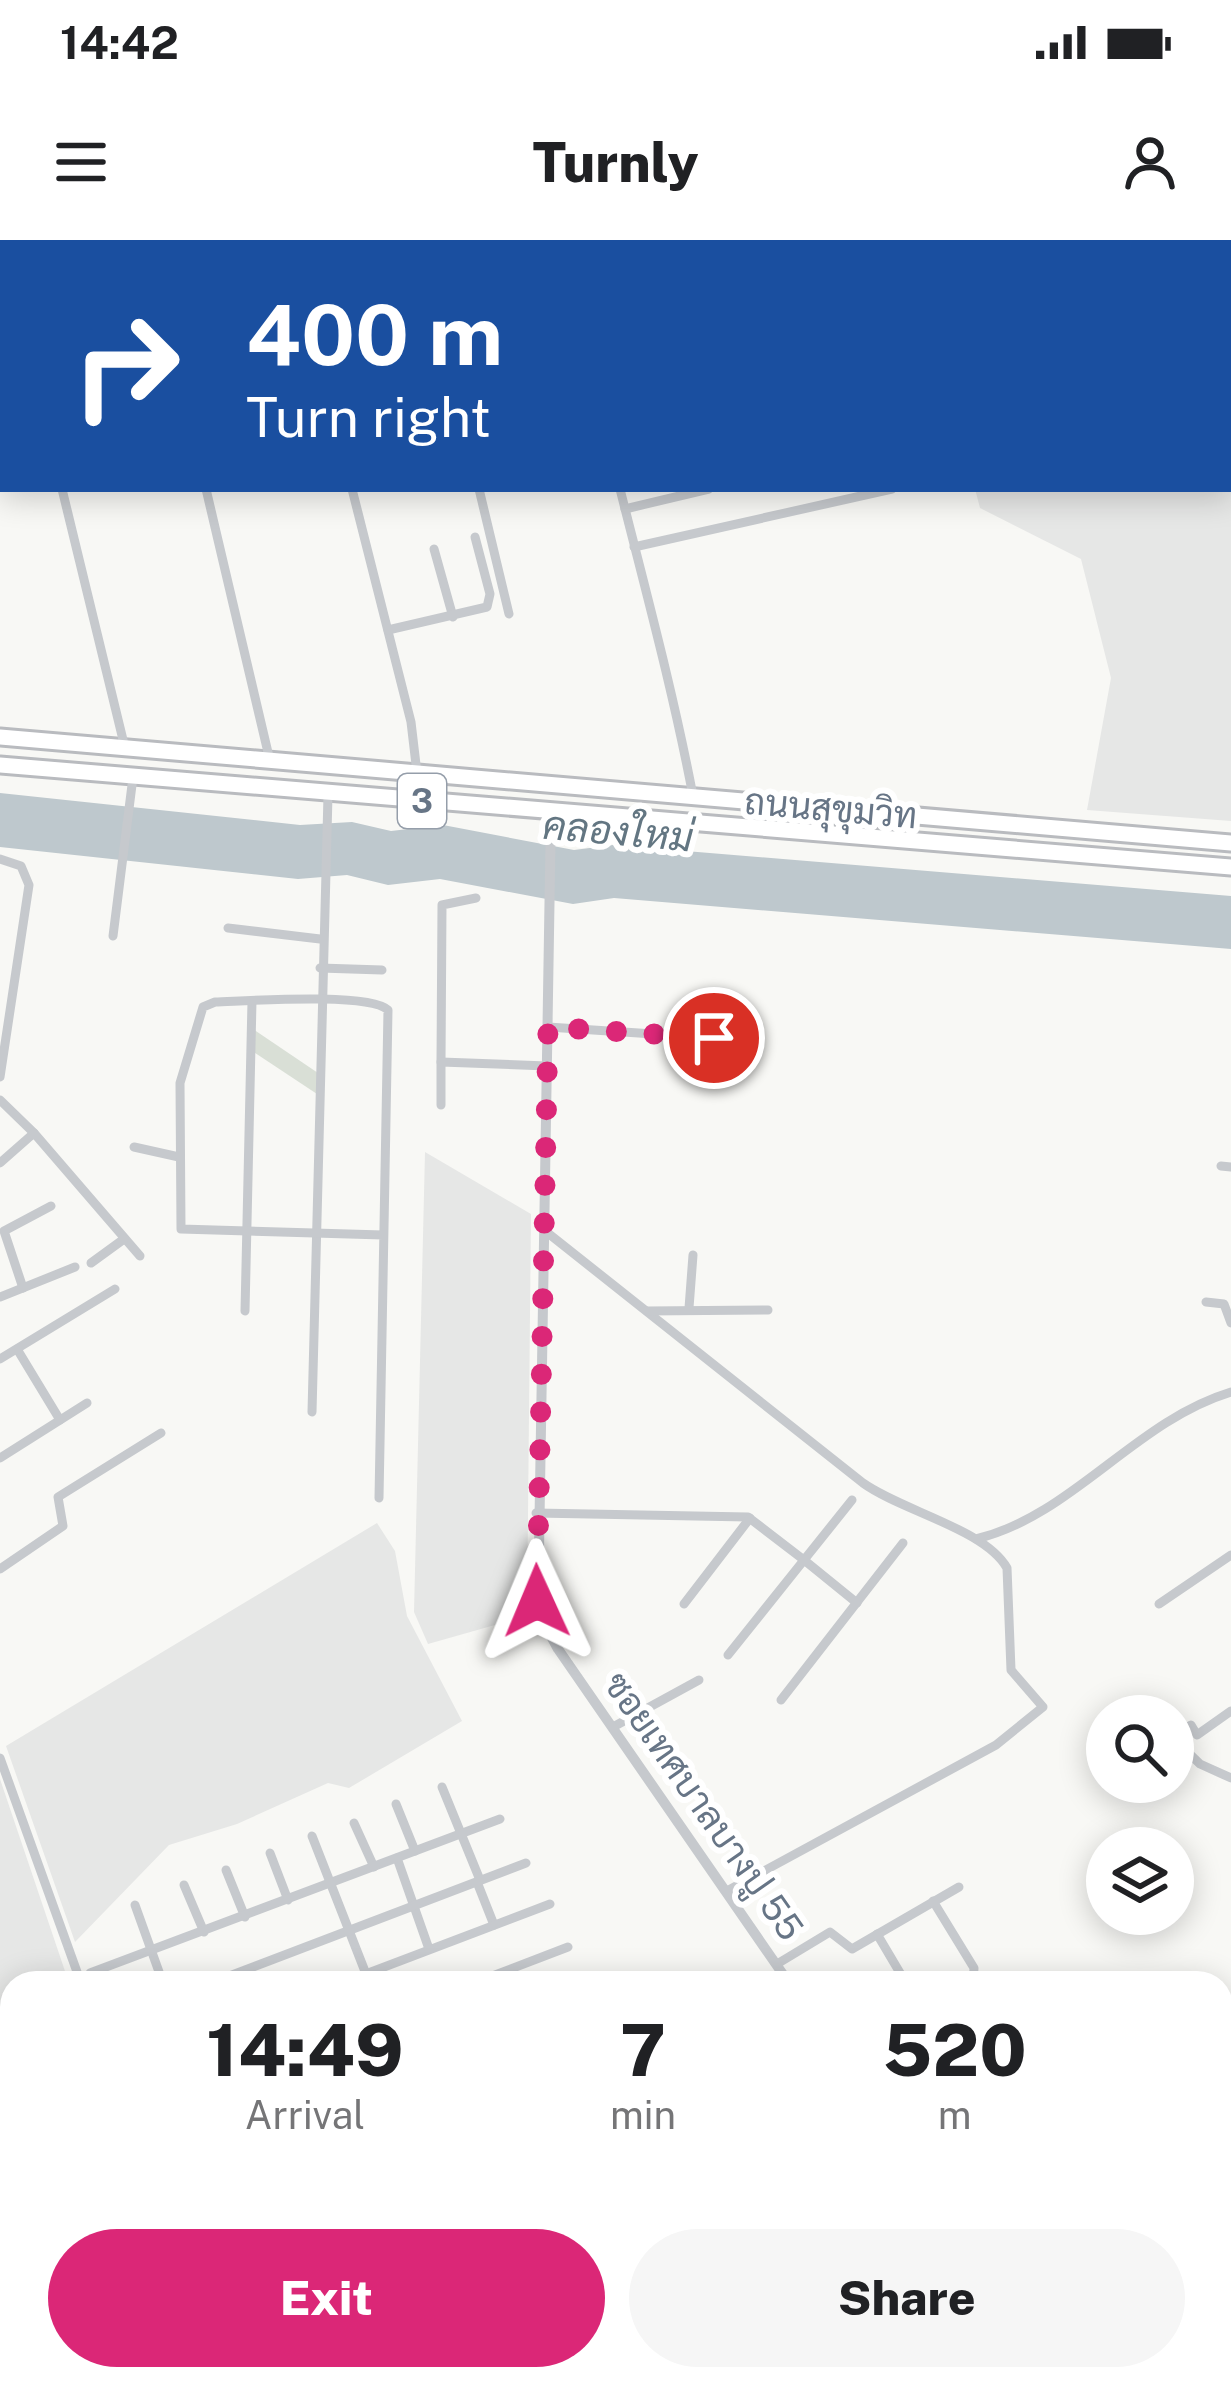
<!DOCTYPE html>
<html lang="en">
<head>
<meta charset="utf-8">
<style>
	body { margin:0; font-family:"Public Sans",Sarabun,sans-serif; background:#f6f6f6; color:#202124; height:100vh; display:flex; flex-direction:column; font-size:45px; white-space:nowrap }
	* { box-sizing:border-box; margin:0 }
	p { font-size:39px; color:#757577 }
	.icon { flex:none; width:66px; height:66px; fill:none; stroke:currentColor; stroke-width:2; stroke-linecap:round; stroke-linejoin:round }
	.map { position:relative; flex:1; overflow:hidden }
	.panel { position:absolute; left:0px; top:1731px; width:1233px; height:420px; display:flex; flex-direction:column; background:#fff; border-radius:36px 36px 0 0; box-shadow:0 6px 30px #0003 }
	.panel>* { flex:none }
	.top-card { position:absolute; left:0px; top:0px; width:1233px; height:252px; box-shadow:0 6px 30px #0003; background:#1a4fa0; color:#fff; overflow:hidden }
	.buttons { position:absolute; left:1086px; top:1455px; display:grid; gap:24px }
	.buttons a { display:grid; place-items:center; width:108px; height:108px; border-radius:50%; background:#fff; box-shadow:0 6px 30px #0003; font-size:60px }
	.pin { position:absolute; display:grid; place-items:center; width:102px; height:102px; color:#fff; margin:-51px; border:6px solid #fff; border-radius:50%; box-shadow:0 3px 12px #0007 }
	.me { position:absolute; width:132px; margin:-66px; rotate:359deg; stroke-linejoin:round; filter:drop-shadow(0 0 9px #0008) }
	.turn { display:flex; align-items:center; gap:42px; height:252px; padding:0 48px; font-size:54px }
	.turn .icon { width:156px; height:156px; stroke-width:2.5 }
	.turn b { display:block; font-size:84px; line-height:102px }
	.eta { display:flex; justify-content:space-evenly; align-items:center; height:204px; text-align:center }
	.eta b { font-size:72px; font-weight:800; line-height:84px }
	.primary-button { display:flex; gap:24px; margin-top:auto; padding:24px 48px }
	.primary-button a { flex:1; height:138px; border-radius:72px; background:#db2777; color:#fff; font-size:48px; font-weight:800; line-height:138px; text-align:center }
	.primary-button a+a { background:#f6f6f6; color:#202124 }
	.status { display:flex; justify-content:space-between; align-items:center; height:84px; padding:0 60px; background:#fff; direction:ltr }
	.status svg { height:33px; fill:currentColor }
	header { display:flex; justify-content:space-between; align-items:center; height:156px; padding:0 48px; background:#fff; font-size:54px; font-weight:800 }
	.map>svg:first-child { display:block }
	.built { fill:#e6e7e6 }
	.green { fill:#d9dfd6 }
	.water { fill:#bec8cd }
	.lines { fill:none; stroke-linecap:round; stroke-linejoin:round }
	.stream { stroke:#bec8cd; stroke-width:3 }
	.trunk-casing { stroke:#b9bbbf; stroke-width:21 }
	.minor { stroke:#c6c9cd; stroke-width:9 }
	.tertiary { stroke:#c6c9cd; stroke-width:10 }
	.trunk { stroke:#fff; stroke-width:15 }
	.route { stroke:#db2777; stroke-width:21; stroke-dasharray:0 37.8 }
	.labels { text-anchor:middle; stroke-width:12; stroke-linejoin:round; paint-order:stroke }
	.shield { fill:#fff; stroke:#959eaa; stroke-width:3 }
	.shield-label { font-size:33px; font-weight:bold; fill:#677586 }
	.street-label { font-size:36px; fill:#677586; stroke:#fff }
	.water-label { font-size:39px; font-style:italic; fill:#637682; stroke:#fff }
</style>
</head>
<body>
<div class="status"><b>14:42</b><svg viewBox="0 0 49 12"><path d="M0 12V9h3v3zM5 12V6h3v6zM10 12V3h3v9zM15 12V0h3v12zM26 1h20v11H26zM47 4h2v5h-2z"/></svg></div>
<header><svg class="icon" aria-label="menu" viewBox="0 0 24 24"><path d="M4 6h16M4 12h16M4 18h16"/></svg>Turnly<svg class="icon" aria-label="person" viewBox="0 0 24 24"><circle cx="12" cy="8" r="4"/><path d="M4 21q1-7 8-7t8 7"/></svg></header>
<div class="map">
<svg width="1231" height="2151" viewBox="0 0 1231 2151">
	<rect width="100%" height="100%" fill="#f8f8f5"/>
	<!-- built -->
	<g class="built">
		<path d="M911,0H1231V581L1087,570L1111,438L1081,319L980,268L975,249H1230V3Z"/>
		<path d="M425,912L531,974L527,1376L428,1404L414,1372Z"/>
		<path d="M377,1283L395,1311L407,1376L462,1481L349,1548L328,1543L237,1584L169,1605L75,1702L6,1506Z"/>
		<path d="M0,1539L69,1743H12V1785L0,1790Z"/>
	</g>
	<!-- green -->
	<path class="green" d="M253,789L318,833L317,854L252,811Z"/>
	<!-- water -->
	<path class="water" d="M0,553L300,585L352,582L391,591L443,585L574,610L613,605L1231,656V709L614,658L573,664L440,639L388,645L347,635L298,639L0,607Z"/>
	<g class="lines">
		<!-- stream -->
		<path class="stream" d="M1221,2097L1231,2128"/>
		<defs>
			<g id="trunk">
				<path d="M0,497L1231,603"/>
				<path d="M0,525L1231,627"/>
			</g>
		</defs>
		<!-- trunk casing -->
		<use href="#trunk" class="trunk-casing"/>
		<!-- minor -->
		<g class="minor">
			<path d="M287,0V3"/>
			<path d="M346,0L349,3"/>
			<path d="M421,0L422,3"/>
			<path d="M557,0L558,3"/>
			<path d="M690,0L691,3"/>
			<path d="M328,3L331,0"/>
			<path d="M758,3L771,0"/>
			<path d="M0,5L3,17"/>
			<path d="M62,249L125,508"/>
			<path d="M206,249L270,521"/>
			<path d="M352,249L411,482L417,533"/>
			<path d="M479,249L509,374"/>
			<path d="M620,249C646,352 673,451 693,556"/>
			<path d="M625,269L709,249"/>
			<path d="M634,307L892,249"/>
			<path d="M434,309L453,377"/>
			<path d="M388,390L487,367L490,354L475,297"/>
			<path d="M0,619L21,626L29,645L0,837"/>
			<path d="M228,688L320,699"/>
			<path d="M113,696L133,537"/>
			<path d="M320,728L382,730"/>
			<path d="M548,787L714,798L718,839"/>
			<path d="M441,822L442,665L476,658"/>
			<path d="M0,860L34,893"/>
			<path d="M441,865V822L547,826"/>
			<path d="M134,907L179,917"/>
			<path d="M0,923L34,893L140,1016"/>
			<path d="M1221,926L1231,927"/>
			<path d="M544,990L863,1243C902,1271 985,1289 1007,1328L1011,1430L1043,1467L996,1505L727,1651"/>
			<path d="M91,1023L124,999"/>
			<path d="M23,1048L4,991L51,966"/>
			<path d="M0,1057L75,1027"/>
			<path d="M1206,1062L1224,1064L1231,1083"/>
			<path d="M689,1068L693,1015"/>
			<path d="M245,1071L252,761"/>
			<path d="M647,1071L768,1070"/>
			<path d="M17,1109L60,1180"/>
			<path d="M0,1119L115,1049"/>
			<path d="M312,1172L328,555"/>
			<path d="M0,1218L87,1163"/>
			<path d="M379,1258L388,770C369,752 247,761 215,762L203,767L180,843L181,989L383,995"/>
			<path d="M536,1273L748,1277L804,1320L852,1260"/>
			<path d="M976,1299C1072,1276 1135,1181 1231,1152"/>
			<path d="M0,1329L63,1286L58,1257L161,1193"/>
			<path d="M684,1364L750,1278"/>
			<path d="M1159,1364L1231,1315"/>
			<path d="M728,1415L804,1320L857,1363"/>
			<path d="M781,1460L903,1303"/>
			<path d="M1231,1471L1197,1495L1191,1485L1173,1498L1200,1524L1231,1538"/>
			<path d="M613,1487L699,1440"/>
			<path d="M0,1518L81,1743"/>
			<path d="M442,1547L480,1640"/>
			<path d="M396,1564L415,1611"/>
			<path d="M354,1583L374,1627"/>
			<path d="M312,1596L366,1734"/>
			<path d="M270,1613L288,1660"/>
			<path d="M397,1618L429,1709"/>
			<path d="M226,1630L245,1677"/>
			<path d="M477,1642L494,1685"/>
			<path d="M184,1645L204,1692"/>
			<path d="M933,1661L974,1728L973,1743"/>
			<path d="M135,1665L163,1743"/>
			<path d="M877,1694L906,1743"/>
			<path d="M777,1724L830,1692L852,1709L959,1647"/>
			<path d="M90,1733L500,1579"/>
			<path d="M211,1743L526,1623"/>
			<path d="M342,1743L550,1664"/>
			<path d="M474,1743L568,1707"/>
			<path d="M0,1934L12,1930"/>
			<path d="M0,1967L12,2002"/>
			<path d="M1221,1971L1231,1969"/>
			<path d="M0,2062L12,2058"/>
			<path d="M1221,2117L1231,2114"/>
			<path d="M0,2131L12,2126"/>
			<path d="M57,2139L62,2151"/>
			<path d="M209,2139L210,2151"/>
			<path d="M803,2139L811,2151"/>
			<path d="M865,2139L872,2151"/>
			<path d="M929,2139L936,2151"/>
			<path d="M989,2139L996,2151"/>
			<path d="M1048,2139L1055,2151"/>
			<path d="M725,2151L745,2139"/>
			<path d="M1152,2151L1175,2139"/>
		</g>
		<!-- tertiary -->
		<g class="tertiary">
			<path d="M551,570L538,1372L558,1409L789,1743"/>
			<path d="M1221,2056L1231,2084"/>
		</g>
		<!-- trunk -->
		<use href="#trunk" class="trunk"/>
	</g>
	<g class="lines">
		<!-- route -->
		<path class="route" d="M537,1361L548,787L714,798"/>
	</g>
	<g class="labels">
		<!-- shield labels -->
		<rect class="shield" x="398" y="534" width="48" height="54" rx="9"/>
		<g class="shield-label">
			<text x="422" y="573">3</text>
		</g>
		<!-- street labels -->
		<g class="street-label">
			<text transform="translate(831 568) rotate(5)" y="13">ถนนสุขุมวิท</text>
			<text transform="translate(704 1566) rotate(55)" y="13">ซอยเทศบาลบางปู 55</text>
		</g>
		<!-- water labels -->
		<g class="water-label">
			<text transform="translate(618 591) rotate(5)" y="14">คลองใหม่</text>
		</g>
	</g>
</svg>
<div class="buttons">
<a><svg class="icon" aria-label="search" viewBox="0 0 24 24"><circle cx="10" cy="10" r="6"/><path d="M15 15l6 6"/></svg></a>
<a><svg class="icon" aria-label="layers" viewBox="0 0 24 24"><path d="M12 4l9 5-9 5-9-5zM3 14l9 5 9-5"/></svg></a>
</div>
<div class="pin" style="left:714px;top:798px;background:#d93025"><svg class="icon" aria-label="arrive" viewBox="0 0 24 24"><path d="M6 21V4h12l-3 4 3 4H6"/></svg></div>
<svg class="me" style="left:537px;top:1361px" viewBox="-20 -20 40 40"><path d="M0-17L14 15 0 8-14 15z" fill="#db2777" stroke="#fff" stroke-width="4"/></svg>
<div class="top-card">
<div class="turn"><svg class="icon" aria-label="right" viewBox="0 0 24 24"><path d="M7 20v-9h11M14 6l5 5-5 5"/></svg><div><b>400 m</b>Turn right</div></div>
</div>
<section class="panel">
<div class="eta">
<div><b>14:49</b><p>Arrival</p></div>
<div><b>7</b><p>min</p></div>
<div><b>520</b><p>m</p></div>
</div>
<div class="primary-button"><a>Exit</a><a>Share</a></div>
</section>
</div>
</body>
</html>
